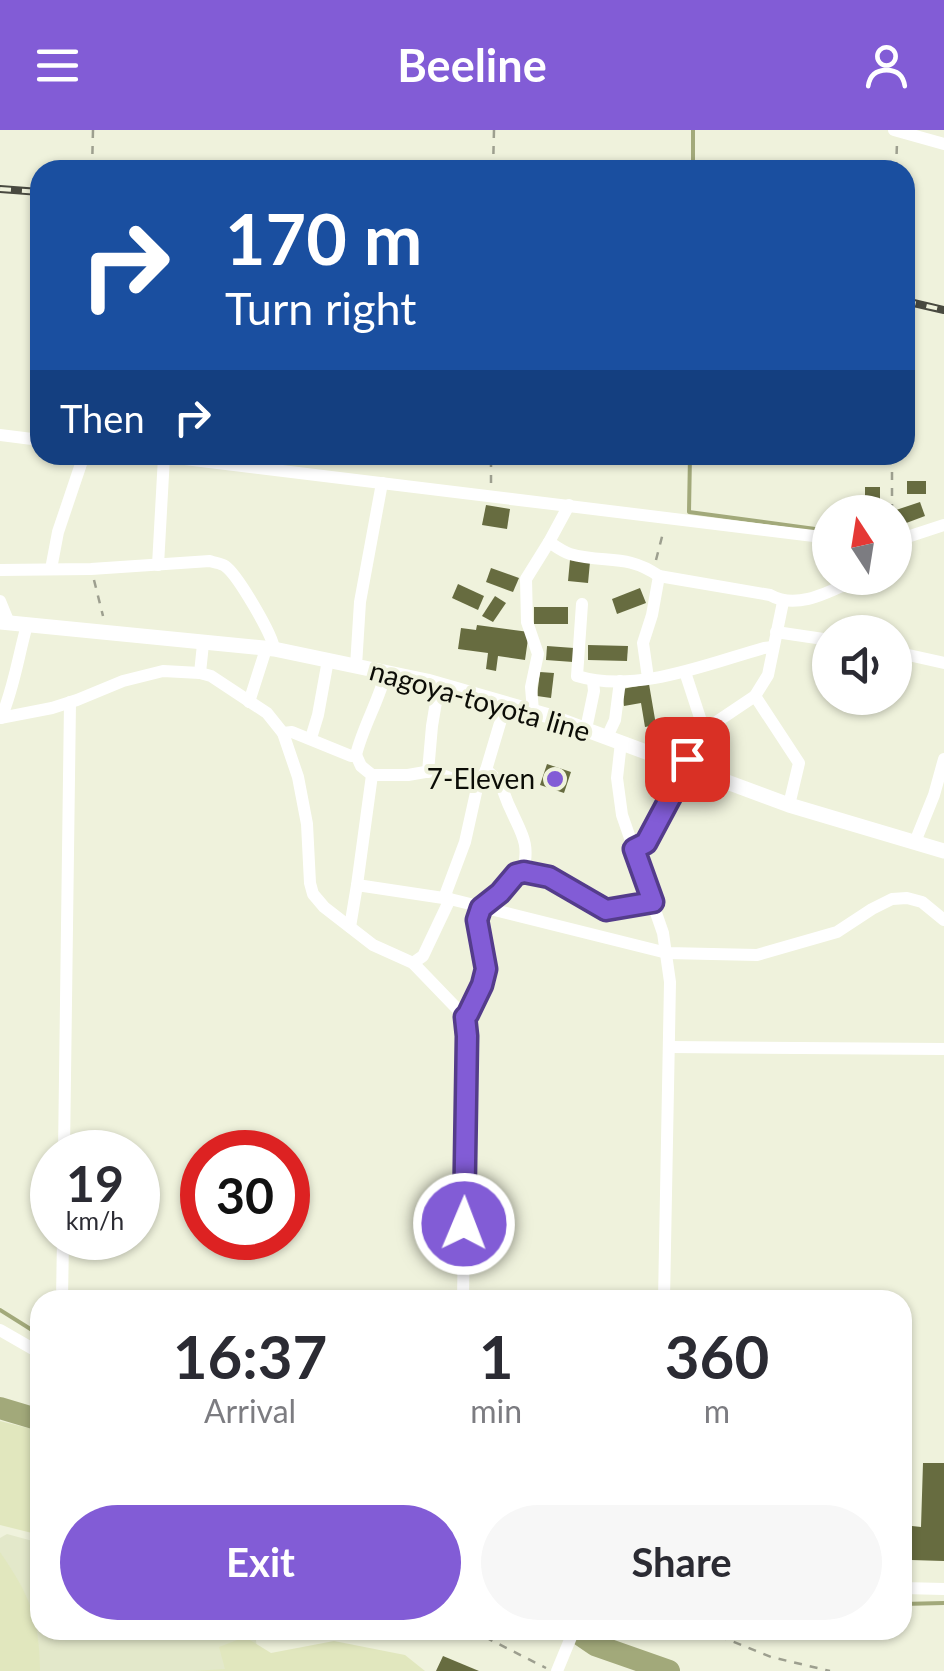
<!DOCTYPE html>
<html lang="en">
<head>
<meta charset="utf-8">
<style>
	body { margin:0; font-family:Lato,sans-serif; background:#f7f7f7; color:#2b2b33; height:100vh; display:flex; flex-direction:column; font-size:38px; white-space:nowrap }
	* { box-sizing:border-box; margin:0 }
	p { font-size:32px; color:#7c7c81 }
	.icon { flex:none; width:55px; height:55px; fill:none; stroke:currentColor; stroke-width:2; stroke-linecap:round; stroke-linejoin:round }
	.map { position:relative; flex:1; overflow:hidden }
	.panel { position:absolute; left:30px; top:1160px; width:882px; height:350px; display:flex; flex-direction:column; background:#fff; border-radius:30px; box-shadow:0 2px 8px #0004 }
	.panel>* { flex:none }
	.top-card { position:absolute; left:30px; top:30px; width:885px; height:305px; border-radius:30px; box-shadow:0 2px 8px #0004; background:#1a4fa0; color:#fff; overflow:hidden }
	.needle { width:65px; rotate:348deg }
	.tools { position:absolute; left:812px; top:365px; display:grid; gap:20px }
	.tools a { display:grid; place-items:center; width:100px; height:100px; border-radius:50%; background:#fff; box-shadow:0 2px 8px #0004; font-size:50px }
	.speed { position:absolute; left:30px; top:1000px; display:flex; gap:20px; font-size:50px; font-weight:700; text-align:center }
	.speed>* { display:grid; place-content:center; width:130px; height:130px; border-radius:50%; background:#fff; box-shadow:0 2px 8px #0004; line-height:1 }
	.speed small { font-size:25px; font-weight:400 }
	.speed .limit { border:15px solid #d22; background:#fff; color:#111 }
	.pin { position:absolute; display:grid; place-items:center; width:85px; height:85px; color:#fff; margin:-42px; border-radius:20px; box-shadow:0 5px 15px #0006 }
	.me { position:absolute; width:110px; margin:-55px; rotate:1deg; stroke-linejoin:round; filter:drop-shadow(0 0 8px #0008) }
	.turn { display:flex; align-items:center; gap:35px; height:210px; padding:0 30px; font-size:45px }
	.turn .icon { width:130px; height:130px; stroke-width:2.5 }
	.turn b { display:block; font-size:70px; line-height:85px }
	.then { display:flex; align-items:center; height:95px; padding:0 30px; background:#0003; gap:20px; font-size:38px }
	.eta { display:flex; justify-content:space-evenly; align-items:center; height:170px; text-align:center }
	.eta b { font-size:60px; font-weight:700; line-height:70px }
	.cta { display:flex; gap:20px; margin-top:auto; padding:20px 30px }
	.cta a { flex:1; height:115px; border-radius:60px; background:#825cd6; color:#fff; font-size:40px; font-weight:700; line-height:115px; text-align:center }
	.cta a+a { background:#f7f7f7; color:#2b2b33 }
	header { display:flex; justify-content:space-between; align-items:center; height:130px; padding:0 30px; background:#825cd6; color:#fff; font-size:45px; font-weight:700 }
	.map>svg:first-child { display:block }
	.built { fill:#e3e8ca }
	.green { fill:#e1e7be }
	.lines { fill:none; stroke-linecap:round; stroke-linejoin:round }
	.stream { stroke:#a2a97a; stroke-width:4 }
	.river { stroke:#a2a97a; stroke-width:22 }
	.building { fill:#676c40 }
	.path { stroke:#9d9f8f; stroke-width:2.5; stroke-dasharray:8 8; stroke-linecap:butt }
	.minor { stroke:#fff; stroke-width:12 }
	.major { stroke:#fff; stroke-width:15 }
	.rail-casing { stroke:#494a40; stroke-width:8 }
	.rail { stroke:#eff2dc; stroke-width:4; stroke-dasharray:11; stroke-linecap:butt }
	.route-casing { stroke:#543c8b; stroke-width:25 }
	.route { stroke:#825cd6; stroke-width:18 }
	.poi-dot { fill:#825cd6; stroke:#eff2dc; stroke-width:4 }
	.labels { text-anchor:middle; stroke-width:8; stroke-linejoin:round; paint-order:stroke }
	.street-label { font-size:28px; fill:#0b0c06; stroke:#eff2dc }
	.poi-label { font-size:28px; fill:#0b0c06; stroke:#eff2dc; text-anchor:end }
</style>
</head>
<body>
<header><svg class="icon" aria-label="menu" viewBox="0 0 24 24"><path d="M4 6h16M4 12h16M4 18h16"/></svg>Beeline<svg class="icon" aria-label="person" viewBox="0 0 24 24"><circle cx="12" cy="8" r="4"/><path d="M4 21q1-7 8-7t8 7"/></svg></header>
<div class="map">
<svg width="944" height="1541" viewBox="0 0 944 1541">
	<rect width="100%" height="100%" fill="#eff2dc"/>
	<!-- built -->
	<path class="built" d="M7,1404L40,1413V1500H255L259,1541H0V1408Z"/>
	<!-- green -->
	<g class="green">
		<path d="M0,1291L40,1301V1405L0,1395Z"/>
		<path d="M0,1422C30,1466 39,1487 40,1541H0Z"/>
		<path d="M245,1507L271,1523L334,1511L405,1525L425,1541H194L225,1539L219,1517Z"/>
	</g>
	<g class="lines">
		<!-- stream -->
		<g class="stream">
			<path d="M693,40V0"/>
			<path d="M690,325L689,382L830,401"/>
			<path d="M0,1180L40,1205"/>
			<path d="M902,1474L944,1473"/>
		</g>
		<!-- river -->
		<g class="river">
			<path d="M0,1278L40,1290"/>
			<path d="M573,1500L595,1515L669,1541"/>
		</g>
	</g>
	<!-- building -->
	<g class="building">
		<rect x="907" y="351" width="19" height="13"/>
		<rect x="865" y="357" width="15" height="25"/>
		<path d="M920,372L925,386L901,395L896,380Z"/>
		<path d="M486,375L510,379L507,399L482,395Z"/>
		<path d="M570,430L590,432L588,453L568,451Z"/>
		<path d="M491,438L519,448L513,462L486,452Z"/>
		<path d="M458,454L484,466L478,480L452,468Z"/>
		<path d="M640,458L646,473L617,484L612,469Z"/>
		<path d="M495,466L506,473L493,492L482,486Z"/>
		<rect x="534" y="477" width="34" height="17"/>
		<path d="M477,495L529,502L525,530L498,526L496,541L486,539L488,523L458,519L461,498L476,500Z"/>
		<path d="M588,515L628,516L627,531L588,530Z"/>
		<path d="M547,516L574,518L573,532L546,530Z"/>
		<path d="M540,542L554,543L551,568L537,566Z"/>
		<path d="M649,554L656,595L645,597L641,573L624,576L622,559Z"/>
		<path d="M547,634L571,642L564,663L540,655Z"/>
		<path d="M923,1333H944V1431L911,1430L912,1396L921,1397Z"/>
		<path d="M443,1526L479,1541H436Z"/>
	</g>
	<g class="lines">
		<!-- path -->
		<g class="path">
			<path d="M92,40L93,0"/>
			<path d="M493,40L494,0"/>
			<path d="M896,40L897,13"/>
			<path d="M491,353V325"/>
			<path d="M892,382V325"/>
			<path d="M656,430L664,399"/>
			<path d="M94,450L103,486"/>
			<path d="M471,1500L546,1538"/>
			<path d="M704,1500L771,1527L830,1541"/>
		</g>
		<!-- minor -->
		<g class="minor">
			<path d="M894,0L944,14"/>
			<path d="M0,305L40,310"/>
			<path d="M152,325L830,408"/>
			<path d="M569,375L549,412C555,416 563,422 570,424C605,434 626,423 659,446L770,465C798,481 832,460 859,448"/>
			<path d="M895,411L944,395"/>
			<path d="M158,435L164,327"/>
			<path d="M51,439L58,402L84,325"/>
			<path d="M0,440L91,439L210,431C215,433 221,433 225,436C237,444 273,505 274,519"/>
			<path d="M0,471L9,493"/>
			<path d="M582,474L577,546C636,564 707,534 764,518L773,517"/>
			<path d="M776,502L830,510"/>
			<path d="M895,522L944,533"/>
			<path d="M356,536L360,472L382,353"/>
			<path d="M685,542L704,600"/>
			<path d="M200,543L203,514"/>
			<path d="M648,548L643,513L652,485L659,446"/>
			<path d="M755,566L768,545L783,472"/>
			<path d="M249,572L266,519"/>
			<path d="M533,581L531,557L538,524L527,492L526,449L549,412"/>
			<path d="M0,588L52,578L77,570L123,551L163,541L200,543L211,546L267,583L283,603L298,647L307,694L310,753L313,764L324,777L373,815L413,833L465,887L467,906L463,1170"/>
			<path d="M1,588C14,558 18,527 27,495"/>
			<path d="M586,599L594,561L593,551"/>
			<path d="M283,603L292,602L351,626L356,625L361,636L372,645L357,755"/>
			<path d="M607,607L615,590L620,551"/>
			<path d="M311,608L318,585L328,530"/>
			<path d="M621,612L617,648L622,685L663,803L670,852L664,1170"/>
			<path d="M356,625C363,596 379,571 386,542"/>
			<path d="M486,640C506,656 501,660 511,680C522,705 530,713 523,742"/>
			<path d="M428,642L432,596L439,554"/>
			<path d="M372,645H408L431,641L477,658"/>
			<path d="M915,712L934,665L944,629"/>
			<path d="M634,719L645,713L678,653L685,636L691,609L755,566L799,633L789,675"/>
			<path d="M444,768L465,712L477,658L486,640L506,573"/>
			<path d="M350,797L357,755L450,769L667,823L757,825L837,802L872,779L892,769L907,768L922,772L944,790"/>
			<path d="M413,833L423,826L450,769"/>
			<path d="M465,887L469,884L482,855L486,839L477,791L481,778L499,763L516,744L523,742L549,747L572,759L582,768L606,781L653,772"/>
			<path d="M669,917L944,919"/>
			<path d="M64,1022L70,572"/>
			<path d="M62,1170L63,1108"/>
			<path d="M0,1200L40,1223"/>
			<path d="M902,1458L944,1459"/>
			<path d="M557,1541L574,1500"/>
		</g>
		<!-- major -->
		<path class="major" d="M0,492L274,519L427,551L549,586L789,675L944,721"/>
		<defs>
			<g id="rail">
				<path d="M0,59L40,62"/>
				<path d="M905,171L944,180"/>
			</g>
		</defs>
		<!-- rail casing -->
		<use href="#rail" class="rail-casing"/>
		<!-- rail -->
		<use href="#rail" class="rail"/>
	</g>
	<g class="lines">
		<defs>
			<path id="route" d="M464,1094L467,906L465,887L468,884L482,855L486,839L477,790L481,778L500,763L516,744L524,742L549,747L606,780L653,772L634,719L646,713L678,653L687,629"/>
		</defs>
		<!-- route casing -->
		<use href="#route" class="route-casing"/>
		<!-- route -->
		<use href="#route" class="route"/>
	</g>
	<!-- markers -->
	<circle class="poi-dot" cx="555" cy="649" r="10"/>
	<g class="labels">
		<!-- street labels -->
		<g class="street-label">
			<text transform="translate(480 571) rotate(16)" y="10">nagoya-toyota line</text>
		</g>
		<!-- poi labels -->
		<g class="poi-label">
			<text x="535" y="659">7-Eleven</text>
		</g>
	</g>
</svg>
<div class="tools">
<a><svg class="needle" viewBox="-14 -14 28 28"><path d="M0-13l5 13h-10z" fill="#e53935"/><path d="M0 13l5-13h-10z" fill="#7c7c81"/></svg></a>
<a><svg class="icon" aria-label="sound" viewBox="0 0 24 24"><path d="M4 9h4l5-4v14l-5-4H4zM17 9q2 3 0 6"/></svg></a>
</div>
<div class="speed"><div>19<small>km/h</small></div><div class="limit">30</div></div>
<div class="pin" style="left:687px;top:629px;background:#d93025"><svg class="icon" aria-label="arrive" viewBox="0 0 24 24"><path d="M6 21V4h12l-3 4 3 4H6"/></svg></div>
<svg class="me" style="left:464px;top:1094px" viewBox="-20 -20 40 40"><circle r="17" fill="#825cd6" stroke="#fff" stroke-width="3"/><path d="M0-11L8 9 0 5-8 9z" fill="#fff"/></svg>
<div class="top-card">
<div class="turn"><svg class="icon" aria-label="right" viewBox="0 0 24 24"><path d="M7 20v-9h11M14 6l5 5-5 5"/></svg><div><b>170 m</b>Turn right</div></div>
<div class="then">Then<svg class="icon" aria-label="right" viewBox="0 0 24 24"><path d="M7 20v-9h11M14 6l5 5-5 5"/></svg></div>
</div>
<section class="panel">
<div class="eta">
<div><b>16:37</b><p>Arrival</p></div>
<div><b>1</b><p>min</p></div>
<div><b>360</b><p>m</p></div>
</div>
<div class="cta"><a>Exit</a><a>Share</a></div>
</section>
</div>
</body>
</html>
